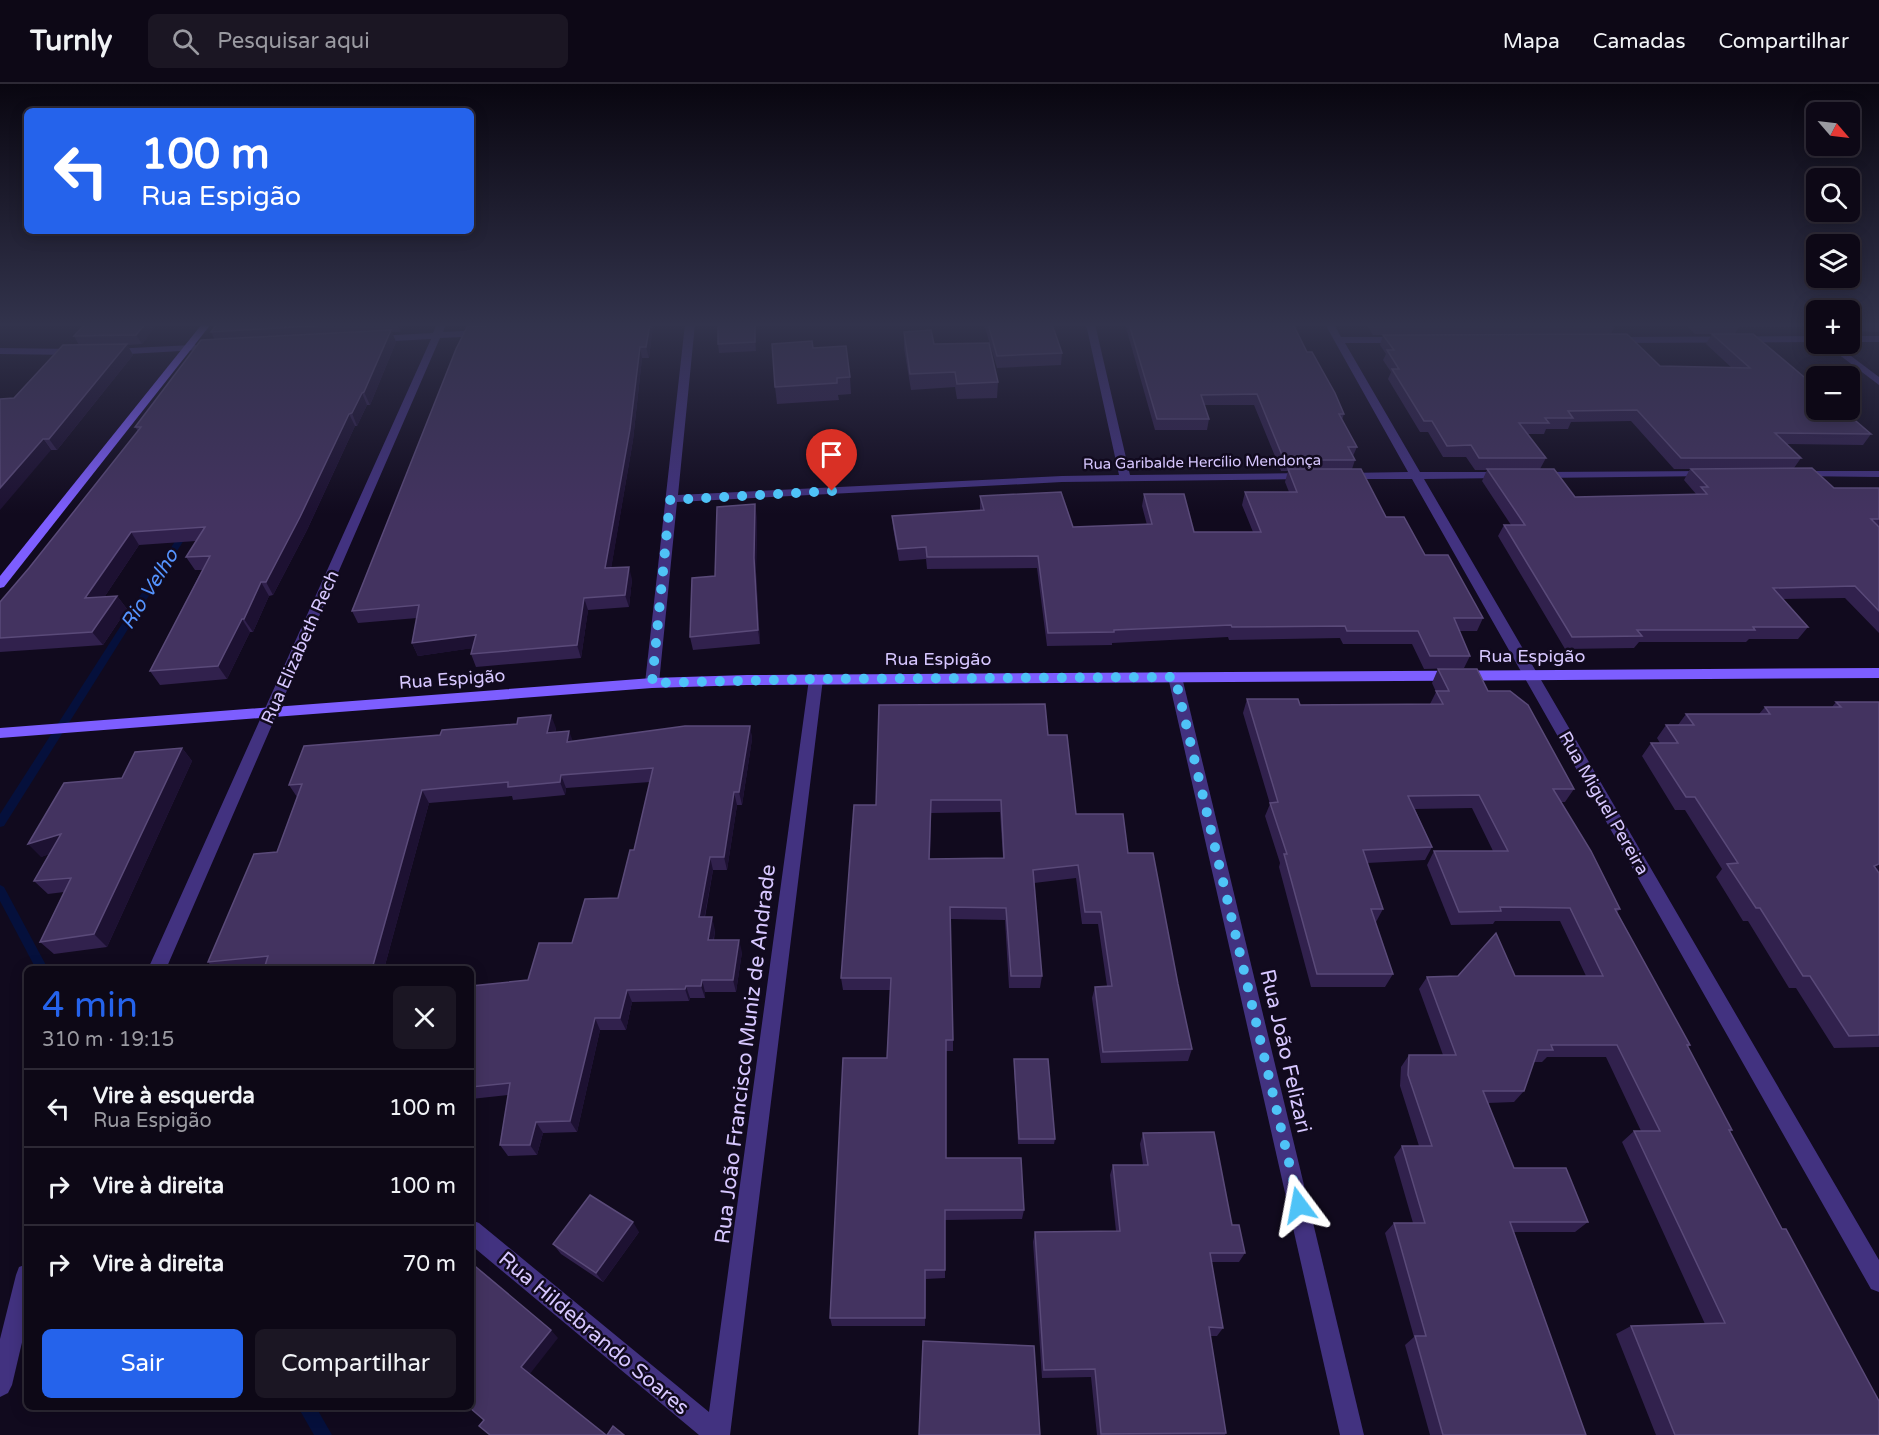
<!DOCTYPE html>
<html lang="pt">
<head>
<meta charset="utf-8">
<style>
	body { margin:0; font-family:"Varela Round",sans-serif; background:#1b1623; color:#f1f3f6; height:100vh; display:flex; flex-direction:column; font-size:22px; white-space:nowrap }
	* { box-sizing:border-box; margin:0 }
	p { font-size:20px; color:#9a9aa1 }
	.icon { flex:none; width:33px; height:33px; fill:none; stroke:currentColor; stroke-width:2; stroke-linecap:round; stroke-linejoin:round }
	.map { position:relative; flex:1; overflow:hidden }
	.details { position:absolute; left:24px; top:882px; width:450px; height:444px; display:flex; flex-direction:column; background:#0d0816; border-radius:9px; box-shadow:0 3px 15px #0003,0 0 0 2px #2d2935 }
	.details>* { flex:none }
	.banner { position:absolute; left:24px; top:24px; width:450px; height:126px; border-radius:9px; box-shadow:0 3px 15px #0003,0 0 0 2px #2d2935; background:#2563eb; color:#fff; overflow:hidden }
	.needle { width:39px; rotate:118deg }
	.controls { position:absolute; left:1806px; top:18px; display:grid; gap:12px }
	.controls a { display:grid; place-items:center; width:54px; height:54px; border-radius:9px; background:#0d0816; box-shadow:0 3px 15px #0003,0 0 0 2px #2d2935; font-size:30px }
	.pin { position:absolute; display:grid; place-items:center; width:51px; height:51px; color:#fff; margin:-62px -26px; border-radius:50% 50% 50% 0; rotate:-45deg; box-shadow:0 0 6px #0007 }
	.pin .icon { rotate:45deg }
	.me { position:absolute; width:66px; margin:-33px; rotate:347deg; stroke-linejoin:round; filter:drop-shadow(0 0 4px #0008) }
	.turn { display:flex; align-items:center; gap:21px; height:126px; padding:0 18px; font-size:27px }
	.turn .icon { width:78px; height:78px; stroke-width:2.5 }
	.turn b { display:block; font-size:42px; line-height:51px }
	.round { display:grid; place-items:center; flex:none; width:63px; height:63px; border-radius:9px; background:#1b1623 }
	.summary { display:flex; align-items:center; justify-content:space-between; height:102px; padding:0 18px }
	h1 { font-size:36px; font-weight:600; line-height:45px; color:#2563eb }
	.action { display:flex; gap:12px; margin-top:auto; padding:12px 18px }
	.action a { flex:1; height:69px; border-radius:9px; background:#2563eb; color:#fff; font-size:24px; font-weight:600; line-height:69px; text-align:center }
	.action a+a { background:#1b1623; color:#f1f3f6 }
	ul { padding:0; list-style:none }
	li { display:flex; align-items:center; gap:18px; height:78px; padding:0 18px; border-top:2px solid #2d2935 }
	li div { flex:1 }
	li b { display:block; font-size:22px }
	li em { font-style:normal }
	header { display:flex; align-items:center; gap:36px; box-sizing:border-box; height:84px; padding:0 30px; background:#0d0816; border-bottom:2px solid #2d2935 }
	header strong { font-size:28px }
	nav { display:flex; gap:33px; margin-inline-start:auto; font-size:21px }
	.search { width:420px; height:54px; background:#1b1623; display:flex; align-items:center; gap:15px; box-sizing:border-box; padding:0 21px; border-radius:9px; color:#9a9aa1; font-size:22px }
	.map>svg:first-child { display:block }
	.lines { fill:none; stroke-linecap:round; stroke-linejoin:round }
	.stream { fill:#05103c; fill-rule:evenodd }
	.street { fill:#423280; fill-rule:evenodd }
	.secondary { fill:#7d5eff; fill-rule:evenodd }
	.wall { fill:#31214d; fill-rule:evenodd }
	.shaded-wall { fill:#1d1132 }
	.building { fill:#433360; stroke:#5a4a79; stroke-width:1.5; fill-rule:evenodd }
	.route { stroke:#4fc3f7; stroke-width:10; stroke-dasharray:0 18 }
	.labels { text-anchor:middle; stroke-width:5; stroke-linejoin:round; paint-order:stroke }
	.far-street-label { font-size:15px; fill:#d7c7ff; stroke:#110a1e }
	.street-label { font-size:18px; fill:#d7c7ff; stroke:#110a1e }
	.water-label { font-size:20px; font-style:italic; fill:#5594ff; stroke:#110a1e }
	.near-street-label { font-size:21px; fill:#d7c7ff; stroke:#110a1e }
</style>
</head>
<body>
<header>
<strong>Turnly</strong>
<div class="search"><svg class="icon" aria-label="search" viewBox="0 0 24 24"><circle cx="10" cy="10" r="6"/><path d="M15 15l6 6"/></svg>Pesquisar aqui</div>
<nav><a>Mapa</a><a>Camadas</a><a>Compartilhar</a></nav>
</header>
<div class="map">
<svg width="1879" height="1351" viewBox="0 0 1879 1351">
	<rect width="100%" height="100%" fill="#110a1e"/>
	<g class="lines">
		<!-- stream -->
		<g class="stream">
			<path d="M185,445L189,448L4,742L0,743V730L181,448Z"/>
			<path d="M0,801L4,803L48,885H36L0,817Z"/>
			<path d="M298,1323H316L332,1351H314Z"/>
		</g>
		<!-- street -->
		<g class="street">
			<path d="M437,240H446L443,248L483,246L488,249L483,252L440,254L166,885H148L431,255L375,258L370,255L375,252L433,249Z"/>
			<path d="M685,240H695L678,411L1062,392L1119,391L1086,240H1095L1130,391L1306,389L1312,392L1306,395L1062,398L677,418L659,599L652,604L645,599Z"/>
			<path d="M1325,240H1334L1341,253H1400L1405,256L1400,259H1345L1420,388H1504L1510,391L1504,394L1424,395L1879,1176V1208L1871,1205L1412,395H1345L1339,392L1345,389L1408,388Z"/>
			<path d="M1802,240H1812L1816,245V252Z"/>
			<path d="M1816,252V258L1613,259L1608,256L1613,253Z"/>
			<rect x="1850" y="252" width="29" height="6"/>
			<path d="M213,260L218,263L216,265L111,271L106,268L111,265Z"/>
			<path d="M1825,260H1835L1879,293V301Z"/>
			<path d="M0,264L75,265L80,268L75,271L0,270Z"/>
			<path d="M1708,387L1712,388V392L1540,394L1534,391L1540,388Z"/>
			<path d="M1798,387H1879V393L1794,392V388Z"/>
			<path d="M1175,588L1182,593L1364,1351H1340L1168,593Z"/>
			<path d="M816,590L823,595L730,1351H699L471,1161V1136L479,1139L709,1328L809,595Z"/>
			<path d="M27,1180V1237L12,1301L8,1309L0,1313V1255L16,1191L19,1183Z"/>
		</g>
		<!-- secondary -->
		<g class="secondary">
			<path d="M202,240H211L4,503L0,504V492Z"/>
			<path d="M1879,584V594L747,601L652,604L0,654V644L652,594L747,591Z"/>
		</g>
	</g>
	<!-- wall -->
	<g class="wall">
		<path d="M85,240H157L142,260L127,261L133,271L57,366H51L14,314L79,261L74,252Z"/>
		<path d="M217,240H404L400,248H392L396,258L370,321H367L357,342H355L307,446L273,511L269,512L253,548H250L227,595L160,601L150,587L202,486H195L186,473L196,457L139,461L105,512H117L127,525L103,561L0,568V518L29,484L138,347L135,343L215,256L211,248Z"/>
		<path d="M474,240H653L649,274H642L633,356L611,484L632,495L629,523L588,526L581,574L476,583L471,570L472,564L418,572L412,559L417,534L358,539L352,527L475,242Z"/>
		<path d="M718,240H756V267L719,269L718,260Z"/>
		<path d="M984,240H1052L1062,269L1061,281L997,284Z"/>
		<path d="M1125,240H1293L1307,268L1344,330L1342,336L1357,363L1353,372L1355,376L1352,385L1386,433L1425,471L1483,534L1477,547H1459L1470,572L1464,584L1424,585L1412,560H1343L1340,554L1229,556L1228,553L1112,559V561L1047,562L1037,484L927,485L926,475L899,477L893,444L892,432L980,426V412L1073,443L1147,441L1142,422L1144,410L1194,448H1253L1242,421L1245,408H1289L1285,398L1288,387H1281L1254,321H1204L1209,335L1207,346H1155Z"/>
		<path d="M1366,240H1615L1611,250L1373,251Z"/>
		<path d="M1685,240H1803L1802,243H1739L1735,250H1695Z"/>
		<path d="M1850,240H1879V248L1850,247Z"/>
		<path d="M904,248L934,260L998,298L997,314L957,315L955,303L911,306L904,264Z"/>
		<path d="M1712,250L1871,350L1863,361L1787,360L1801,374L1794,384L1834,404H1879V549L1845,514L1783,515L1808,543L1798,555H1749L1746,558H1639L1634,564L1565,565L1498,452L1504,441H1511L1482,397L1487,386H1475L1466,373H1443L1428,348H1420L1388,295L1391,288L1383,276L1386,270L1380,261L1383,251L1660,282L1732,284L1706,260ZM1631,337L1674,385H1690L1684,396L1696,410L1575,413L1540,385L1546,374L1527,350H1544L1546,345H1568L1571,338Z"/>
		<path d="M813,264L850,293L851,310L838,311L839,316L777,320L775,303Z"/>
		<path d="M757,433L756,488L760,560L693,566L690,553L715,492Z"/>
		<path d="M1438,585L1488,607L1574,705L1565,718H1561L1620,825L1617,828L1690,961L1688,963L1732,1046L1730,1047L1879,1351H1656L1616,1250L1631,1242L1705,1240L1622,1058L1634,1047H1641L1606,973H1547L1542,978H1534L1524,1007L1514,1018L1488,1019L1514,1084L1588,1138L1575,1148H1514L1586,1351H1430L1405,1261L1414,1253L1385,1149L1394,1139H1413L1394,1073L1402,1062H1419L1400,1002L1401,983L1409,971H1443L1419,905L1427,893L1586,892L1560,837H1495L1493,840L1451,841L1427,781L1434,767H1493L1472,724L1415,725L1432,763L1425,776L1367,779L1383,825L1376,838H1375L1393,890L1385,903H1311L1279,783L1280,779L1265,732L1270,720L1243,629L1247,615L1300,621L1430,620L1436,608L1432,599Z"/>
		<path d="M1836,618H1879V786L1878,787L1879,789V963L1834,964L1796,904H1789L1748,837H1743L1716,793L1722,785L1685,726H1675L1642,672L1651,659H1660L1657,654L1666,641H1678L1686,630H1759L1765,623H1832Z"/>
		<path d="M517,640L556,644L555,649L572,657L750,642L752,655L742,721H737L727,786H713L705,833L715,846L714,856L742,868L736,908H705V914H690L689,917L632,918L626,946H600L577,1048L543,1049L537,1071L508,1072L500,1061L508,1011L471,1015V902L528,896L572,859L618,814L634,766L650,698L566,704L565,711L513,716L512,712L429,719L384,885H214L208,878L277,768L297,713L289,701L440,651Z"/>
		<path d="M1048,651L1076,730L1128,769L1178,900L1192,965L1188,977L1101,979L1092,914L1095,903L1107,902L1098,840H1082L1076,794L1034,799L1042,892L1040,904H1009L1005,836L950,835L953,956V967H946V1074L1024,1126L1022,1135L945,1136V1194L926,1195L925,1242H832L830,1234L887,974L890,906H843L841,894L876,721ZM1000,728L1003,774L930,775L931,729Z"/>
		<path d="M182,664L192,677L107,863L54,870L40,858L64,808L48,810L34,797L49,770L41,773L122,694Z"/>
		<path d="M1014,975L1055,1055L1054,1060H1018L1014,980Z"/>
		<path d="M1143,1049L1232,1141L1245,1169L1239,1178H1211L1223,1244L1217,1252H1210L1226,1349L1225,1351H1097L1091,1293L1042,1294L1033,1158L1035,1148L1116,1147L1110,1091L1113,1081H1143L1140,1060Z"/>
		<path d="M639,1148L603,1198L561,1170L553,1160Z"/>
	</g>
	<!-- shaded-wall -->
	<g class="shaded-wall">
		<path d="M145,240H157L142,260L136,251Z"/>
		<path d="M398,240H404L400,248Z"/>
		<path d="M650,240H653L649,274L646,263Z"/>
		<path d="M755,240H756V267L755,258Z"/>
		<path d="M391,246L396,258L370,321L364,308Z"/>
		<path d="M127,260L133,271L57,366L49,355Z"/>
		<path d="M640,263L642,274L633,356L609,497L605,484Z"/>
		<path d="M362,309L367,321L357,342L352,329Z"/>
		<path d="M349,330L355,342L307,446L273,511L266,498Z"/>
		<path d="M43,355L51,366L0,426V404Z"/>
		<path d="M755,420L757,433L756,488L760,560L758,546L754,474Z"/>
		<path d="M131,448L139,461L95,527L85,514Z"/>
		<path d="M629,483L632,495L629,523L625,511Z"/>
		<path d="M261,498L269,512L253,548L244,535Z"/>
		<path d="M117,512L127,525L103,561L92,548Z"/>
		<path d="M584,514L588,526L581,574L577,561Z"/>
		<path d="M242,535L250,548L227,595L218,582Z"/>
		<path d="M476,551L481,563L418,572L412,559Z"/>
		<path d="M551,631L556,644L552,662L547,649Z"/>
		<path d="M750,642L752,655L742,721L739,708Z"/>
		<path d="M569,647L574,660L567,658Z"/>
		<path d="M182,664L192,677L107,863L94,850Z"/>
		<path d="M561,691L566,704L565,711L560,698Z"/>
		<path d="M422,706L429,719L384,885H372Z"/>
		<path d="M734,708L737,721L727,786L724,773Z"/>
		<path d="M61,750L73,763L41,773L28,760Z"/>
		<path d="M710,773L713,786L702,846L699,833Z"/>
		<path d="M1879,780V786L1860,795L1874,782Z"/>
		<path d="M712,833L715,846L711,868L708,856Z"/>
		<path d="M739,856L742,868L736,908L733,896Z"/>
		<path d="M702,896L705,908V914L701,902Z"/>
		<path d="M686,902L690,914L689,917L685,905Z"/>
		<path d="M627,906L632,918L626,946L620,934Z"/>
		<path d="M595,934L600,946L577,1048L570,1037Z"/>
		<path d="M536,1038L543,1049L537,1071L530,1061Z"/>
		<path d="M633,1138L639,1148L603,1198L596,1189Z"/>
		<path d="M551,1246L558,1254L529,1291L521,1283Z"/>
	</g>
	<!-- building -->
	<g class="building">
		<path d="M85,240H145L136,251L74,252Z"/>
		<path d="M217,240H345L211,248Z"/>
		<path d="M507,240H650L646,263H640L630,345L605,484L629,483L625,511L584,514L577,561L471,570L476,551L412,559L419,521L352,527L456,265L467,243Z"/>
		<path d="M718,240H755V258L718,260Z"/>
		<path d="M988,240H1052L1062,269L997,272Z"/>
		<path d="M1129,240H1293L1307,268H1312L1335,309L1344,330H1339L1357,363H1348L1355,376H1284L1257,310L1201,311L1209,335H1157Z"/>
		<path d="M1375,240H1615V241H1376Z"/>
		<path d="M391,246L364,308L362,309L352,329L349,330L300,433L266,498H261L244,535H242L218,582L150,587L210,472L186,473L205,443L131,448L85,514L117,512L92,548L0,554V518L29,484L141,343H135L201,256Z"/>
		<path d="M931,246L934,260L989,259L998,298L957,300L955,288L910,290L904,248Z"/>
		<path d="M1627,250L1660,282L1750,284L1712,250H1753L1816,303V326H1843L1871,350L1775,349L1801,374H1681L1637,326L1568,327L1573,334H1545L1549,339H1519L1546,374H1479L1471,361L1447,362L1432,337H1424L1392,285H1399L1387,266H1394L1383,251Z"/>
		<path d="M812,257L813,264L846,262L850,293L837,294V299L775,303L772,260Z"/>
		<path d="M127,260L49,355H43L0,404V315L14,314L63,261Z"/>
		<path d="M1812,384L1834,404H1879V435H1871L1879,443V527L1855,502L1773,504L1808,543H1753L1755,546H1637L1642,552L1572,553L1504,441H1525L1487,385H1554L1575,413L1707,410L1701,403H1708L1691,385Z"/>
		<path d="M1288,385H1361L1386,433H1404L1425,471H1448L1483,534H1454L1470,572H1430L1418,547H1347L1345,542L1232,543L1231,541L1114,546V548L1048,549L1038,472L927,473L926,463L898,465L892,432L984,426L980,412L1061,408L1073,443L1152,440L1144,410H1184L1194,448H1261L1245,408H1297Z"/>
		<path d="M755,420L754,474L758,546L690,553L692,494L715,492L717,423Z"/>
		<path d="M1438,585H1477L1488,607H1510L1528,621L1574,705H1553L1591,767L1620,825H1615L1690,961H1687L1732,1046H1729L1782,1145H1786L1879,1317V1351H1675L1631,1242L1725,1239L1634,1047H1660L1617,961H1551L1553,966H1538L1524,1007H1483L1514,1084H1566L1588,1138H1510L1586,1351H1443L1415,1252H1426L1394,1139H1425L1402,1062H1432L1408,991L1409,971H1456L1427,893L1458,892L1496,849L1515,892H1603L1570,824L1500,823L1501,827L1459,828L1434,767H1508L1479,711L1408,712L1432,763L1363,766L1383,825H1371L1393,890H1317L1284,770H1287L1270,719L1278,718L1247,615H1298L1300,621L1443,620L1436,607H1449Z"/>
		<path d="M1836,618H1879V780L1874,782L1879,789V951L1849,952L1810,892H1803L1760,824H1756L1727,780L1738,779L1695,713H1686L1651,659H1678L1666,641H1694L1686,630H1770L1765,623H1841Z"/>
		<path d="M1045,620L1048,651H1067L1076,730H1123L1128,769H1153L1178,900L1192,965L1103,968L1095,903L1112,902L1101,828H1085L1078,781L1033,786L1042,892H1011L1006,824L950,823L953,956H946V1074H1021L1024,1126H945V1186H925V1234H830L843,974H887L891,894H841L854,721H876L879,621ZM931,716H1001L1004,774L929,775Z"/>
		<path d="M551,631L547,649L569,647L567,658L685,642H750L739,708H734L724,773H710L699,833H712L708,856H739L733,896H702L701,902H686L685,905L627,906L620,934H595L570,1037L536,1038L530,1061H500L510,999L471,1003V902L528,896L539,859H572L585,815L618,814L630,766H634L653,684L561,691L560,698L508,703V698L422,706L372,885H264L268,872L208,878L254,770L277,768L302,700L289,701L304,662L440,651L442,646L517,640L518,634Z"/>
		<path d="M182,664L94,850L40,858L71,794L34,797L61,750L28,760L64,699L122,694L135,668Z"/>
		<path d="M1014,975H1048L1055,1055H1019Z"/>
		<path d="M1214,1048L1232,1141H1239L1245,1169H1210L1223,1244L1209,1243L1226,1349L1101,1350L1095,1285L1044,1286L1035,1148L1120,1147L1113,1081H1148L1143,1049Z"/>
		<path d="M590,1111L633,1138L596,1189L553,1160Z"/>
		<path d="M476,1183L551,1246L521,1283L606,1351H490L479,1342L484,1336L469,1323H471V1188Z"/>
		<path d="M923,1257L1034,1262L1040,1351H919Z"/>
		<path d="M613,1342L624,1351H607Z"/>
	</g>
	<!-- sky -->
	<linearGradient id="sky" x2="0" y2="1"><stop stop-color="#090610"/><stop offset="0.56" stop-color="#32334c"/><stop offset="1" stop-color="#32334c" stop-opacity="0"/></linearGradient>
	<rect width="1879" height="430" fill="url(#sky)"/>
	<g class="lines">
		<!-- route -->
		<path class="route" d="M832,407L670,416L652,599L816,595L1175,593L1299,1121"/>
	</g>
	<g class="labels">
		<!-- far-street labels -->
		<g class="far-street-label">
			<text transform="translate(1202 378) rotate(-1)" y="5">Rua Garibalde Hercílio Mendonça</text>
		</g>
		<!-- street labels -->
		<g class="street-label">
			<text transform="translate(300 563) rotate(-66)" y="6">Rua Elizabeth Rech</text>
			<text x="1532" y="578">Rua Espigão</text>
			<text x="938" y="581">Rua Espigão</text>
			<text transform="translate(452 595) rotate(-4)" y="6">Rua Espigão</text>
			<text transform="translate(1604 719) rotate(60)" y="6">Rua Miguel Pereira</text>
		</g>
		<!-- water labels -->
		<g class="water-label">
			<text transform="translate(149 505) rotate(-58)" y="7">Rio Velho</text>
		</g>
		<!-- near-street labels -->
		<g class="near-street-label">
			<text transform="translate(1286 967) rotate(77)" y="7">Rua João Felizari</text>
			<text transform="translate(745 970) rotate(-83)" y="7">Rua João Francisco Muniz de Andrade</text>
			<text transform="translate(594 1249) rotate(40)" y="7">Rua Hildebrando Soares</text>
		</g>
	</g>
</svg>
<div class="controls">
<a><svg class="needle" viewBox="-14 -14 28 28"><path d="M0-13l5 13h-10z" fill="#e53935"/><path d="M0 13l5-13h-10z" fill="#9a9aa1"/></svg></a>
<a><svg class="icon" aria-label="search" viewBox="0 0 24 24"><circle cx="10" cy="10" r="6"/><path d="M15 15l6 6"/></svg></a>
<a><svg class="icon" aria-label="layers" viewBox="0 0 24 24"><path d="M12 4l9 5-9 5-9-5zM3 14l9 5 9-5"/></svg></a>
<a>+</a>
<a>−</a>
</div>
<div class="pin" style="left:832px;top:407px;background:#d93025"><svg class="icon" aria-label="arrive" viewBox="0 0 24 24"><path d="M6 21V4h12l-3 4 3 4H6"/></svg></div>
<svg class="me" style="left:1299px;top:1121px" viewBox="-20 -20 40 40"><path d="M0-17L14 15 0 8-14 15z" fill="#4fc3f7" stroke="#fff" stroke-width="4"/></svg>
<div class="banner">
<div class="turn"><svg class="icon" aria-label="left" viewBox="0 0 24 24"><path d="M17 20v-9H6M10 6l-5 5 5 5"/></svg><div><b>100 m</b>Rua Espigão</div></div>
</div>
<section class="details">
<div class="summary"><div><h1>4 min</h1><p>310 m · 19:15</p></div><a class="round"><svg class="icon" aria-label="close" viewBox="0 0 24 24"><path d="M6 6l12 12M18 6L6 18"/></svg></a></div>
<ul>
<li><svg class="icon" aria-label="left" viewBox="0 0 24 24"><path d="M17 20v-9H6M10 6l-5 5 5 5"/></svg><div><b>Vire à esquerda</b><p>Rua Espigão</p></div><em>100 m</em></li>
<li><svg class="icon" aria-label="right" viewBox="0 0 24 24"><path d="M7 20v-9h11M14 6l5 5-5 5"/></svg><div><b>Vire à direita</b></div><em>100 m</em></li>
<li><svg class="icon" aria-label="right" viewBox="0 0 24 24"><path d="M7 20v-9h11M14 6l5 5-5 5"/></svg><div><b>Vire à direita</b></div><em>70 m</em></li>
</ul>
<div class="action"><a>Sair</a><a>Compartilhar</a></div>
</section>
</div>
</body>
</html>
